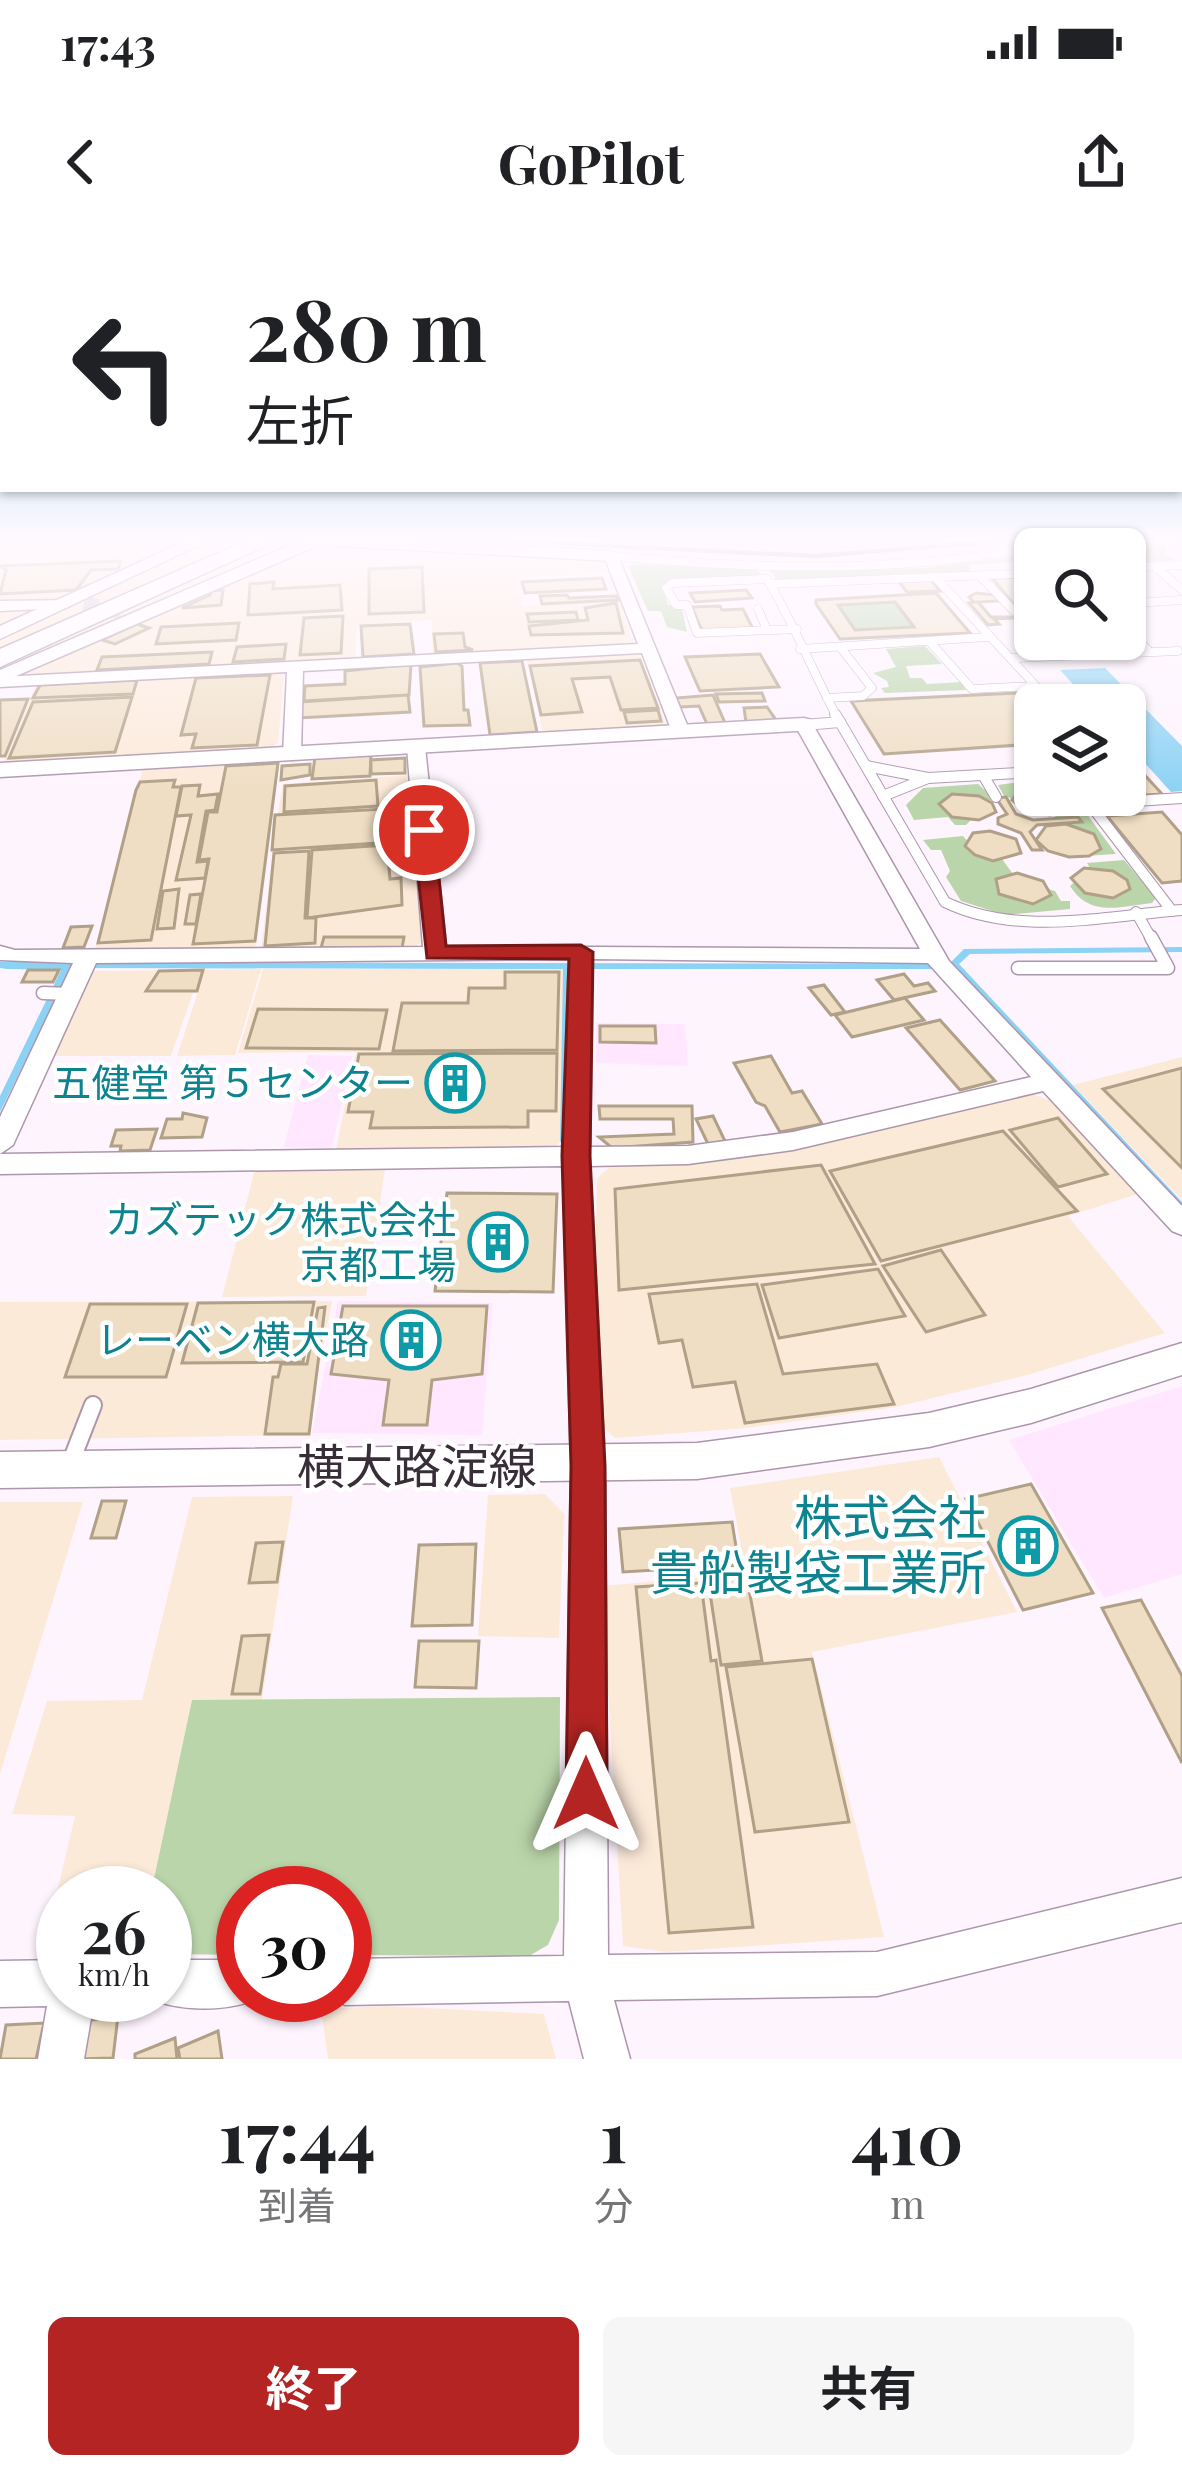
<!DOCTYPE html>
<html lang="ja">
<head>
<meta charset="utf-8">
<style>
	body { margin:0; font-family:"Playfair Display","Noto Sans JP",serif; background:#f6f6f6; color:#202124; height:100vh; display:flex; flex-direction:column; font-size:45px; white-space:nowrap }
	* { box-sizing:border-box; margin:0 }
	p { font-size:39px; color:#757577 }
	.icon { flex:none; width:66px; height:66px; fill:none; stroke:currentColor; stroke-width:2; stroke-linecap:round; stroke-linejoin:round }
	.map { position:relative; height:1819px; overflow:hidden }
	.drawer { display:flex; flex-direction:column; background:#fff; flex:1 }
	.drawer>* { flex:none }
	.guide { position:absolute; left:0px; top:0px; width:1182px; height:252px; box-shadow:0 3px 9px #0004; background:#fff; color:#202124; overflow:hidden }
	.controls { position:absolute; left:1014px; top:288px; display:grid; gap:24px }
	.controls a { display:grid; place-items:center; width:132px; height:132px; border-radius:18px; background:#fff; box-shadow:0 3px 9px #0004; font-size:60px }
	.speed { position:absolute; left:36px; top:1626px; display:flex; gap:24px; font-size:60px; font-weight:700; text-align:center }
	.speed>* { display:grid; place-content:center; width:156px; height:156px; border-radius:50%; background:#fff; box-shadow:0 3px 9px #0004; line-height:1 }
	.speed small { font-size:30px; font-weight:400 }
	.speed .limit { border:18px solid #d22; background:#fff; color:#111 }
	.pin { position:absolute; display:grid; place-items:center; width:102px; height:102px; color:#fff; margin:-51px; border:6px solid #fff; border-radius:50%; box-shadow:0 3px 12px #0007 }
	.me { position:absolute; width:132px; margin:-66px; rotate:0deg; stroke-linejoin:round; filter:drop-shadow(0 0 9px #0008) }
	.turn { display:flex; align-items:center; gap:42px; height:252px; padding:0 48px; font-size:54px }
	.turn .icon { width:156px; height:156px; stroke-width:2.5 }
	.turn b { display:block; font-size:84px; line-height:102px }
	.eta { display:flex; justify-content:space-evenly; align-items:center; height:204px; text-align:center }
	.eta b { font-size:72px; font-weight:700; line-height:84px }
	.cta { display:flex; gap:24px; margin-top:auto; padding:24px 48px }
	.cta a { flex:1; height:138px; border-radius:18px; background:#b42422; color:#fff; font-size:48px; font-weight:700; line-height:138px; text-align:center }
	.cta a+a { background:#f6f6f6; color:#202124 }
	.status { display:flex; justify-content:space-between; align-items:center; height:84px; padding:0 60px; background:#fff; direction:ltr }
	.status svg { height:33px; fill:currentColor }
	header { display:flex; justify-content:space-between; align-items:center; height:156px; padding:0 48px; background:#fff; font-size:54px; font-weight:700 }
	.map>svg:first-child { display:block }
	.built { fill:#ffe7ff }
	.industrial { fill:#fcead9 }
	.green { fill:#bad5aa }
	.water { fill:#8bd2f4 }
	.building { fill:#efdec3; stroke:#b0a087; stroke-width:3; fill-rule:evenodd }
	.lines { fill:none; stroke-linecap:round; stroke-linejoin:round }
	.minor-tunnel { stroke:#d6ccd6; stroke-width:15; stroke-dasharray:15 8; stroke-linecap:butt }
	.service-far3-casing { stroke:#ac96ac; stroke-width:9 }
	.service-far2-casing { stroke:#ac96ac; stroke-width:12 }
	.service-far1-casing { stroke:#ac96ac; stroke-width:15 }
	.service-casing { stroke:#ac96ac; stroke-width:20 }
	.minor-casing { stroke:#ac96ac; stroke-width:3 }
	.tertiary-casing { stroke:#ac96ac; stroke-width:3 }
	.trunk-casing { stroke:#ac96ac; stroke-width:3 }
	.service-far3 { stroke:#fff; stroke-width:8 }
	.service-far2 { stroke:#fff; stroke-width:10 }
	.service-far1 { stroke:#fff; stroke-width:12 }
	.service { stroke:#fff; stroke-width:16 }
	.minor { fill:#fff; fill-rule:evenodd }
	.tertiary { fill:#fff; fill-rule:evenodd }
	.trunk { fill:#fff; fill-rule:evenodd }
	.rail { stroke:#837a83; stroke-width:4.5 }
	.route { fill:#b42422; stroke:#751716; stroke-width:3 }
	.labels { text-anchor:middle; stroke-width:9; stroke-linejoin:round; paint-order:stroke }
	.culture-label { font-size:39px; fill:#0d838f; stroke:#fff; text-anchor:end }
	.near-street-label { font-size:48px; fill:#372e37; stroke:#fff }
	.near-culture-label { font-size:48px; fill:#0d838f; stroke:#fff; text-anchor:end }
</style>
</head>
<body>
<div class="status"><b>17:43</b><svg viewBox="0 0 49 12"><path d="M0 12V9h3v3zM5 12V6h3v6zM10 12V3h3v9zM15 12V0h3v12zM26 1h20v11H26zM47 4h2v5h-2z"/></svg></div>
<header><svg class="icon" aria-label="back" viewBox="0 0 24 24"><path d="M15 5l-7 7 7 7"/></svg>GoPilot<svg class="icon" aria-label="share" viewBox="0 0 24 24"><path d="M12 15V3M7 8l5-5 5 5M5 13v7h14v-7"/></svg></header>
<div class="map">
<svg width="1182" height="1819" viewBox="0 0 1182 1819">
	<rect width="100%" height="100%" fill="#fef4fe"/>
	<!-- built -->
	<g class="built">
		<path d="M596,783L685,784L688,826L596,823Z"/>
		<path d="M308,815L352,816L332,908L284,907Z"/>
		<path d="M338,1061L493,1063L482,1195L312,1193Z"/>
		<path d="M1182,1146V1334L1104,1358L1009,1200Z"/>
	</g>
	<!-- industrial -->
	<g class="industrial">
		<path d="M0,300H322L307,308L599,321L607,333L517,338L522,366L620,362L634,405L432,414V380L357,385L355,419L17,436L213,349L0,439Z"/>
		<path d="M639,413L666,485L543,492L527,419Z"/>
		<path d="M276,432L284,435L278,503L267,510L3,524L37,443Z"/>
		<path d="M279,521L255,709H95L143,528Z"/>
		<path d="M410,535L412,564L406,565L413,566L414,601L272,609L283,544Z"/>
		<path d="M415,603L421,703L409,709L261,710L273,612Z"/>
		<path d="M261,729L235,815L177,816L198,752L193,753L171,816H52L91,731Z"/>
		<path d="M263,729H565L562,900L553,909H336L356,812L238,813Z"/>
		<path d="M1182,817V960L1073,845Z"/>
		<path d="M1032,854L1052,861L1138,954L1068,976L1165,1093L1027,1135L896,1167L747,1188L615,1198L599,1184L594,1053L597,938L611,926L701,921L809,906Z"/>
		<path d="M255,929H385L366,1056L222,1057Z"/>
		<path d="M332,1061L306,1195L0,1200V1062Z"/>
		<path d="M939,1217L1017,1372L812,1412L884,1697L666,1712L623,1706L602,1346L746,1333L730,1248Z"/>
		<path d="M545,1254L564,1274L559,1398L478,1396L488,1255Z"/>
		<path d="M293,1256L262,1460L192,1461L151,1653H63V1715H42L75,1576L12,1574L47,1461L142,1460L192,1257Z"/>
		<path d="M0,1262H83L0,1534Z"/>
		<path d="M384,1766L544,1774L556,1819H328L321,1769Z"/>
	</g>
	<!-- green -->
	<g class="green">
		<path d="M601,300H971L842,310Z"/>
		<path d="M1095,300H1163L1168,307L1165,314L1176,320L1125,326V309H1060Z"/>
		<path d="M1035,314V321L969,325L971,333L777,341L770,330L923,328Z"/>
		<path d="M635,324L757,330L761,335L661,345L668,365H681L687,392L667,387L661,371H648L628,326Z"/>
		<path d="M895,362L914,387L855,390L838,365Z"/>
		<path d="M925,406L942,424L906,426L910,438H922L927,444L961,442L966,450L885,453L881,448L889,447L887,441L873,433L896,427L886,409Z"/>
		<path d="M1035,540V555H1073L1116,614L1085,616L1051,571L1004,556L998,545Z"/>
		<path d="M978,544L993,557L966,585H955L948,577L914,580L906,565L923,548Z"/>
		<path d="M963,596L979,614L1002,619L1018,641L1055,651L1061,661H1070V669L1005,675L961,661L946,637L950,631L941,610H931L923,600Z"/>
		<path d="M1124,620L1156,658L1152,663C1118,667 1090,677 1070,646L1090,628L1087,623Z"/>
		<path d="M560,1457L559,1680L548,1705L529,1716L345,1715V1653H243V1715L165,1714V1653H151L192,1460Z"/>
	</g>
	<!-- water -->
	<g class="water">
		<path d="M1105,428L1182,506V551L1171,552L1125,501V465H1092L1060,430Z"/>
		<path d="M1182,707V712L970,714L959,724L1182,962V969L957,729H571L568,898L560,902L563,729L71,728L0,872V856L61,730L7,729L0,728V722L949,724L964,709Z"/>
	</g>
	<!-- building -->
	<g class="building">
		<path d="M121,321L118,329L91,330L76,350L0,354L6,330L0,326Z"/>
		<path d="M422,327L424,372L369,374V329Z"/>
		<path d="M1025,337L1035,348V368H1017L992,338Z"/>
		<path d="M602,338L606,349L525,353L522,342Z"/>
		<path d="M931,340L940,351L907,352L899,342Z"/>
		<path d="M274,342L273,349L340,345L342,370L248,375L250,344Z"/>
		<path d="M223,350L221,365L182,368L210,355L211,351Z"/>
		<path d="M746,350L752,358L695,362L690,353Z"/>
		<path d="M936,353L970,393L840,399L816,364V360ZM895,362L914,387L855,390L838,365Z"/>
		<path d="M976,353L994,355L999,361L978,362L991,377H1035L994,379L999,384L988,385L969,363L974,362L969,357Z"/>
		<path d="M567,355L569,358L616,356L618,360L542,364L540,356Z"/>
		<path d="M616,363L623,393L531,395L529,386L588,380L585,368Z"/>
		<path d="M720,366L722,370L743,369L753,389L702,391L692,367Z"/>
		<path d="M576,372L578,380L529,382L527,374Z"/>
		<path d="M343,376L341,413L300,415L304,378Z"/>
		<path d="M239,383L236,400L156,404L161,387Z"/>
		<path d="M137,384L149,388L115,404L102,400Z"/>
		<path d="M410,384L414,414L363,417L361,386Z"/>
		<path d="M463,393L465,407L473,410L436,412L434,394Z"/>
		<path d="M286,404L284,419L233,422L237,407Z"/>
		<path d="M212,412L209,424L97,430L102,417Z"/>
		<path d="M760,414L779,447L700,451L685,417Z"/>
		<path d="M640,420L658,468L621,470L610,437L572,439L582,472L541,475L530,426Z"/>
		<path d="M522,421L537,492L490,495L480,423Z"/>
		<path d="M457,423L462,426L464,470H468L470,485L424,486L420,427Z"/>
		<path d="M411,424L409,455L304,461L305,446L345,444V431Z"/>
		<path d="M270,435L257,505L192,508L196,494L181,495L196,438Z"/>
		<path d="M137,440L133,454L33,458L40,445Z"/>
		<path d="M1063,451L1077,465H1035V504L884,514L851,461Z"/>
		<path d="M762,453L765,461L719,462L716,454Z"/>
		<path d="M408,455L410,472L298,478L299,462Z"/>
		<path d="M713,455L725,483L707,484L699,466L680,467L676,458Z"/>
		<path d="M132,457L115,512L9,518L33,462Z"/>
		<path d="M28,459L5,516H0V460Z"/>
		<path d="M767,467L776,480L746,482L744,468Z"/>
		<path d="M658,470L661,481L627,483L624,472Z"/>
		<path d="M371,514L370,536L312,539L315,517Z"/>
		<path d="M405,518V533L371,534V520Z"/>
		<path d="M278,523L255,701L193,704L209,619L199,620L208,572H217L226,526Z"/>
		<path d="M310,524V535L281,540L282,526Z"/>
		<path d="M1141,531L1162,554L1130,556L1125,551V532Z"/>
		<path d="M175,540L173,547H181L151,700L98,703L136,550L140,542Z"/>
		<path d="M376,540L378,566L284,572L285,546Z"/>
		<path d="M200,545L198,556L218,554L215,570L206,571L197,622L208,621L205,638L176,640L191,575L176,576L182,546Z"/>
		<path d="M1030,549L1035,555H1057L1067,567L1050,575L1025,571L1012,560L1017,553Z"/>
		<path d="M952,554L979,556L992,563L996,572L979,580L952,577L939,564Z"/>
		<path d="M1006,557L1016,574L1033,580L1078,577L1082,582L1037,585L1030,592L1042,610H1032L1021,593L998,584V578L1007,574L996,558Z"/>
		<path d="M385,569V583L393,582V602L272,610L275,575Z"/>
		<path d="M1162,572L1182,595V641L1162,643L1107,576Z"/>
		<path d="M1066,584L1094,594L1101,609L1089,616L1069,617L1048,611L1036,600L1046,586Z"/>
		<path d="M990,591L1016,599L1021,613L993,621L975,615L965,606L973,593Z"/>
		<path d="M387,605L390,639L401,638L402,665L307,678L312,610Z"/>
		<path d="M309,611L305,678H316L315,703L265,706L274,613Z"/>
		<path d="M1084,628L1113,631L1127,640L1130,649L1113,658L1085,653L1071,638Z"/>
		<path d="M1017,633L1043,641L1051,655L1033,664L999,654L996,639Z"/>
		<path d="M179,649L174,688L157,689L163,651Z"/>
		<path d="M201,654L196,684H185L190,655Z"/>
		<path d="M92,686L84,707L63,708L71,687Z"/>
		<path d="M324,697H404L402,708H321Z"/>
		<path d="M28,730H59L53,742H22Z"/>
		<path d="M203,730L197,751H146L159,731Z"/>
		<path d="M505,732H559L557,810L393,811L402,763H468L469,748H505Z"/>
		<path d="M904,734L914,746L928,743L935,751L894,760L877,740Z"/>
		<path d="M824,745L845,772L831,775L809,748Z"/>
		<path d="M905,758L924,780L852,797L835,775Z"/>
		<path d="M258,769L387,770L379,809L246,808Z"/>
		<path d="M940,780L995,841L960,850L906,788Z"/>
		<path d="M600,786H655L656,803L600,802Z"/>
		<path d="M557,813L556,871H528V887L370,888L373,872H348L359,814Z"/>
		<path d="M771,816L792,853L802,851L822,884L780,892L765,866L756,862L734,823Z"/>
		<path d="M1182,828V928L1103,849Z"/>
		<path d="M599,866H692L693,902L612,908L599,897L674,894L673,879H600Z"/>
		<path d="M183,873L207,878L202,897L161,898L167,879H182Z"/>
		<path d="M713,876L725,901L708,904L696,879Z"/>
		<path d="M1058,878L1107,934L1058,947L1010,890Z"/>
		<path d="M157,889L150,910L120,911L121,906H111L116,890Z"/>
		<path d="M1003,891L1077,971L881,1021L830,931Z"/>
		<path d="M821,925L875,1024L619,1050L615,949Z"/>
		<path d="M447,953L557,954L553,1052L435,1051Z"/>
		<path d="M941,1010L985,1075L926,1092L883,1026Z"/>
		<path d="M878,1029L905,1076L779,1098L762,1045Z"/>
		<path d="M757,1044L783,1134L877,1124L894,1164L745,1183L735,1142L693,1147L682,1100L659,1103L649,1054Z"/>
		<path d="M314,1062L303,1122L182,1123L198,1063Z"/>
		<path d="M90,1064H187L166,1137H65Z"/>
		<path d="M343,1066H487L482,1134L432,1140L427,1185H383L389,1140L331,1134Z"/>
		<path d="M325,1067L309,1194H265L273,1137H278L281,1124H307L318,1068Z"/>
		<path d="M1031,1244L1093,1353L1023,1370L966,1259Z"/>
		<path d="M102,1261H126L116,1298H91Z"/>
		<path d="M732,1282L739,1325L623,1332L619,1289Z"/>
		<path d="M283,1302L277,1342L249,1343L256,1303Z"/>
		<path d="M476,1304L472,1385L412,1386L419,1305Z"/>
		<path d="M747,1338L762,1421L721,1425L708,1340Z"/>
		<path d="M701,1343L711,1421L716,1420L753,1687L669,1693L636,1347Z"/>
		<path d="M1141,1360L1182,1436V1523L1102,1368Z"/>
		<path d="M269,1395L260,1454H232L242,1396Z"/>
		<path d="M419,1401H479L476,1448L415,1447Z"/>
		<path d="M812,1419L849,1582L755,1592L726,1427Z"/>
		<path d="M118,1776L113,1818L75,1819L85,1781Z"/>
		<path d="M44,1783L36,1819H0L6,1785Z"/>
		<path d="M218,1791L222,1819H180L178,1808Z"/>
		<path d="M175,1798L177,1819H135V1814Z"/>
	</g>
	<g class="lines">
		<!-- minor-tunnel -->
		<path class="minor-tunnel" d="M84,363L123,373"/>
		<defs>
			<g id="service-far3">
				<path d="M1164,300L1182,310"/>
				<path d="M611,316C765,330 915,335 1067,300"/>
				<path d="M1154,326L1182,350"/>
				<path d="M1125,328L1182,325"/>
				<path d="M979,335L1014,371L1035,370"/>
				<path d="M767,339L672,343L666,348L676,365H687L697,393L797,389"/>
				<path d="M767,339C794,384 812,430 837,477"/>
				<path d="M770,344L1035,333"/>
				<path d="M1136,363L1182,360"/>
				<path d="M758,369L767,390"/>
				<path d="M1125,387L1150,412"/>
				<path d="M930,402L972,449L1036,446L935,337"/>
				<path d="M800,409L987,397"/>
				<path d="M1013,418L1178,411"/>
				<path d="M827,458L863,456L872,448L840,407"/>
			</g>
			<g id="service-far2">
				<path d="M840,482L945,662C1017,697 1105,676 1182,670"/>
				<path d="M804,485L840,482L835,474"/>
				<path d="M866,526L928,538L1035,532"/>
				<path d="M983,535L996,557"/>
				<path d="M1083,555L1172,671"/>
				<path d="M883,556L928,538"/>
				<path d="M1089,564L1182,558"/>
				<path d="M1136,672L1152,700"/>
			</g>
			<g id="service-far1">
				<path d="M1018,728H1168L1151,697"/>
				<path d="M43,753L71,754"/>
			</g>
			<path id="service" d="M70,1224L93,1165"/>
			<g id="minor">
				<path d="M611,312L618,316L690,492L687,496L672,492L642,413L303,431L301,514L292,520L283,514L287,432L0,447V437L638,404L604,316Z"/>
				<path d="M70,360V366L65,368L0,371V361Z"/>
				<path d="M804,480L813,485L949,721L1182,966V995L1172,991L1043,851L793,910L688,924L590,926L605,1226L608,1715L877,1712L1182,1638V1682L877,1756L614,1760L630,1819H584L569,1761L345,1765L328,1755H345V1719L564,1716L571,1226L563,926L0,934V914L563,907L569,719L96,723L13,905L0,914V877L73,723L0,720V706L15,710L423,707L407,507L416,502L425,507L446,706L920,709L795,485ZM592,719L928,723L1031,837L793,892L688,906L590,907Z"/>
				<path d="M63,1720V1755H95L84,1819H38L47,1766L0,1767V1721Z"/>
				<path d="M165,1720H243V1755H261C240,1773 168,1773 147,1755H165Z"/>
			</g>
			<g id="tertiary">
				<path d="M188,300H210L0,399V386Z"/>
				<path d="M302,300H408L611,311L620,316L611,321L319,305L0,443V430Z"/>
				<path d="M804,478L812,480V490L0,537V523Z"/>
				<path d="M1182,1103V1135L1031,1183L929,1207L697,1239L0,1248V1212L697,1203L929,1173L1031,1149Z"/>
			</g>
			<path id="trunk" d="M248,300H278L0,427V409Z"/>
		</defs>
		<!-- service-far3 casing -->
		<use href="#service-far3" class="service-far3-casing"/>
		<!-- service-far2 casing -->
		<use href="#service-far2" class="service-far2-casing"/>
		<!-- service-far1 casing -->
		<use href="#service-far1" class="service-far1-casing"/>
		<!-- service casing -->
		<use href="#service" class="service-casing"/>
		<!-- minor casing -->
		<use href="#minor" class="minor-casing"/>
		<!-- tertiary casing -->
		<use href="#tertiary" class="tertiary-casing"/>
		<!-- trunk casing -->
		<use href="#trunk" class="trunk-casing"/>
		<!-- service-far3 -->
		<use href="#service-far3" class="service-far3"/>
		<!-- service-far2 -->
		<use href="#service-far2" class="service-far2"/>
		<!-- service-far1 -->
		<use href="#service-far1" class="service-far1"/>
		<!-- service -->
		<use href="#service" class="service"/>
		<!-- minor -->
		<use href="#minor" class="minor"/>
		<!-- tertiary -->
		<use href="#tertiary" class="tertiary"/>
		<!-- trunk -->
		<use href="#trunk" class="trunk"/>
		<!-- rail -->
		<path class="rail" d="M495,300L816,316L1007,300"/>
	</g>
	<!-- sky -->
	<linearGradient id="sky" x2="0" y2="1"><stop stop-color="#83c0ed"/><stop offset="0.54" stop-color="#fffaff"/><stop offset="1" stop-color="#fffaff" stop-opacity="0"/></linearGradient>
	<rect width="1182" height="555" fill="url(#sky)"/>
	<!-- route -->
	<path class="route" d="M424,583L434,590L446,706L581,705L593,712L590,916L605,1226L607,1554L601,1569L586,1575L572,1569L566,1554L571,1226L562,916L569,719L427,718L413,590Z"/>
	<!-- icons -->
	<defs>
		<symbol id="building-ring" viewBox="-11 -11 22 22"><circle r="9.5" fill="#fff" stroke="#0f9aa8" stroke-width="1.5"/><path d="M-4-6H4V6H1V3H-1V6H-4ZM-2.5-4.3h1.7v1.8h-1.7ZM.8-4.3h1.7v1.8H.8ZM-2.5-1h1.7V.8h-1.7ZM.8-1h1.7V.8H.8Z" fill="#0f9aa8"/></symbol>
	</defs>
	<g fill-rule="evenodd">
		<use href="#building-ring" x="422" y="810" width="66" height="66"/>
		<use href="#building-ring" x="465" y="969" width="66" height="66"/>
		<use href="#building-ring" x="378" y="1067" width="66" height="66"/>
		<use href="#building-ring" x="995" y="1273" width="66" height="66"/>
	</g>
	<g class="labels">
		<!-- culture labels -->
		<g class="culture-label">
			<text x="413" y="857">五健堂 第５センター</text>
			<text x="456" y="994">カズテック株式会社<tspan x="456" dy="45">京都工場</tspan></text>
			<text x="369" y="1114">レーベン横大路</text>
		</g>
		<!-- near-street labels -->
		<g class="near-street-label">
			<text x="417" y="1244">横大路淀線</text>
		</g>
		<!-- near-culture labels -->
		<g class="near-culture-label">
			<text x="986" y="1295">株式会社<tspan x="986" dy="55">貴船製袋工業所</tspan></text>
		</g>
	</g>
</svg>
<div class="controls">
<a><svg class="icon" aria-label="search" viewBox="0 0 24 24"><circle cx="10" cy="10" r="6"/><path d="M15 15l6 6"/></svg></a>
<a><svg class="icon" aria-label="layers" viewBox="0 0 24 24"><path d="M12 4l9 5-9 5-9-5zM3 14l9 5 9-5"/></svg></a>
</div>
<div class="speed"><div>26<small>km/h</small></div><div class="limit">30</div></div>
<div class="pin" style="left:424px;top:590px;background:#d93025"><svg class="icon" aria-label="arrive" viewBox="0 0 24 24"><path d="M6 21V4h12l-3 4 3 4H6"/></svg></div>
<svg class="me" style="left:586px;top:1554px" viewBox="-20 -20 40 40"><path d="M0-17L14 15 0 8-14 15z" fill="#b42422" stroke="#fff" stroke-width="4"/></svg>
<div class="guide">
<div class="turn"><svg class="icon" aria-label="left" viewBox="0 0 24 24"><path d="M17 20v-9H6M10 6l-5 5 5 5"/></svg><div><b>280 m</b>左折</div></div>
</div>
</div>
<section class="drawer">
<div class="eta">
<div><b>17:44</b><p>到着</p></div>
<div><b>1</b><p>分</p></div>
<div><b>410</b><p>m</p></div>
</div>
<div class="cta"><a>終了</a><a>共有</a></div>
</section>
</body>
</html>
